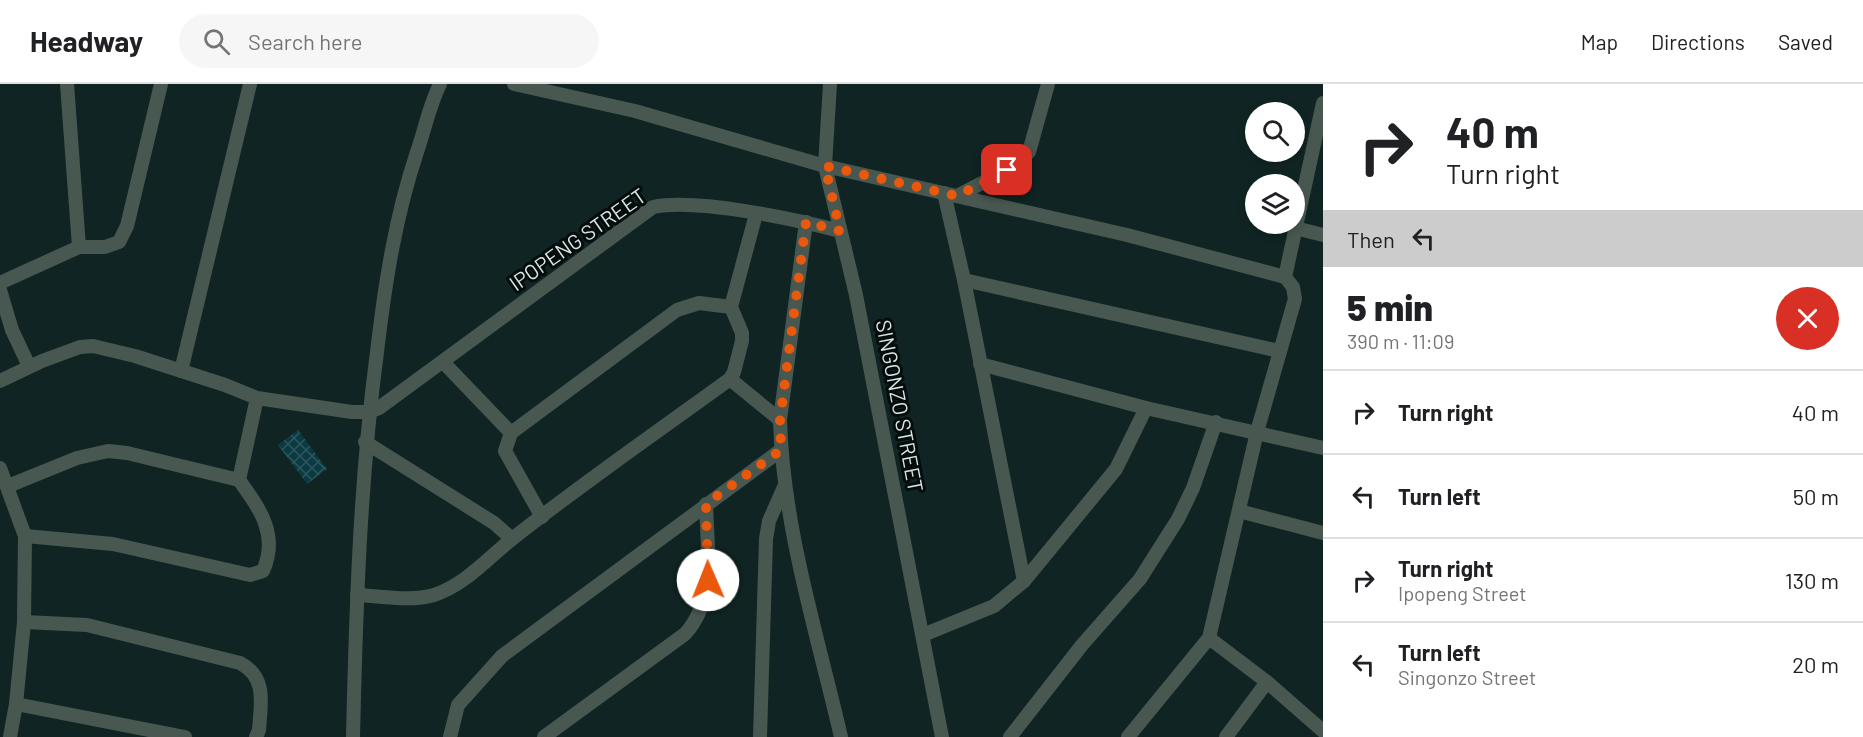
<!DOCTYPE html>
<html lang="en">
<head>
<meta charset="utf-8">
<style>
	body { margin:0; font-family:Barlow,sans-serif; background:#f6f6f6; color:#202124; height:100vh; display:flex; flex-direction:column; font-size:22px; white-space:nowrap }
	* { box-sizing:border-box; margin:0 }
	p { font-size:20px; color:#757577 }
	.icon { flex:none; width:33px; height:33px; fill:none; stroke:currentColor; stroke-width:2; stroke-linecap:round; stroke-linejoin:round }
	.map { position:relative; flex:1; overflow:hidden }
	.panel { display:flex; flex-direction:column; background:#fff; width:540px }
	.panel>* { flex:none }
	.hud { background:#fff; color:#202124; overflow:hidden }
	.tools { position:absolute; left:1245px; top:18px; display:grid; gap:12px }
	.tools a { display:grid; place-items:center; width:60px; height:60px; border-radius:50%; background:#fff; box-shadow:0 3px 9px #0003; font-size:30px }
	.pin { position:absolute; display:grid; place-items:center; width:51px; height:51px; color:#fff; margin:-26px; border-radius:12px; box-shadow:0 3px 9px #0006 }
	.me { position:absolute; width:66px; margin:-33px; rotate:359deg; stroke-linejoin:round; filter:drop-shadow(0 0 4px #0008) }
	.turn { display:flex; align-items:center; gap:21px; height:126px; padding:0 24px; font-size:27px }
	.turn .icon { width:78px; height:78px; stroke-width:2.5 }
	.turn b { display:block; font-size:42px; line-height:51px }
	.then { display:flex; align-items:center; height:57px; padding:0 24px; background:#0003; gap:12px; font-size:22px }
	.round { display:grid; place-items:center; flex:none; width:63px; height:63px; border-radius:32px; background:#f6f6f6 }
	.overview { display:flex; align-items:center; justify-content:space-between; height:102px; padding:0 24px }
	h1 { font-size:36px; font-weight:800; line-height:45px }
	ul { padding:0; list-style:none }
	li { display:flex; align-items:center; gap:18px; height:84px; padding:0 24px; border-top:2px solid #e0e0e0 }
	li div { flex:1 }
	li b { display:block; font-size:22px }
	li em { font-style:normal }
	header { display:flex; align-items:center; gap:36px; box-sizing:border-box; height:84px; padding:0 30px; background:#fff; border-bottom:2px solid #e0e0e0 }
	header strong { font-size:28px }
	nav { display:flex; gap:33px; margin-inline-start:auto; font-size:21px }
	.search { width:420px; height:54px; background:#f6f6f6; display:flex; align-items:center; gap:15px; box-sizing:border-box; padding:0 21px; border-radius:33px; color:#757577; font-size:22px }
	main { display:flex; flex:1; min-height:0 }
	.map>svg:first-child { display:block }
	.building { fill:url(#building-cross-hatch) }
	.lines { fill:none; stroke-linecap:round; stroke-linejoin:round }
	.minor { stroke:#485850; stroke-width:14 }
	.route { stroke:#ea580c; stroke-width:10; stroke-dasharray:0 18 }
	.labels { text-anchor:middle; stroke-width:6; stroke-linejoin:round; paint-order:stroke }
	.street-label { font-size:21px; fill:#d9e6e5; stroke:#050c0c }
</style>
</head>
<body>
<header>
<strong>Headway</strong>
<div class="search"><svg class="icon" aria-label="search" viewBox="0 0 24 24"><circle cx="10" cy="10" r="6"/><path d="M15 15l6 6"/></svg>Search here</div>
<nav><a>Map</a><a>Directions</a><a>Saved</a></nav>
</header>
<main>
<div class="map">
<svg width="1323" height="653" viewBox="0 0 1323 653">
	<defs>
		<pattern id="building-cross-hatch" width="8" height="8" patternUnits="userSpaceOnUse" patternTransform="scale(1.5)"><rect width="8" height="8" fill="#0b3a43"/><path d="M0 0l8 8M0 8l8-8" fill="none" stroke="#2e565e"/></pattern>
	</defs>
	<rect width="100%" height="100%" fill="#102523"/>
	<!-- building -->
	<path class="building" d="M298,346L327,385L307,400L278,361Z"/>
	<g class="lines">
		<!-- minor -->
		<g class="minor">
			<path d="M67,0L79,163"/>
			<path d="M514,0L635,27L825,82L1127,151L1285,193L1293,203L1295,215L1257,348L1209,554L1128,653"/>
			<path d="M830,0L825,82L856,211L942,653"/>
			<path d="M944,109L964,196L1024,497"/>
			<path d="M957,112L1007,86L1029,68L1048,0"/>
			<path d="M806,138L780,336C783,443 817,549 841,653"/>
			<path d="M1295,144L1323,151"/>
			<path d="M1285,193L1323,19"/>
			<path d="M964,196L1279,267"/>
			<path d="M0,199L79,163H105L119,158L127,142L161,0"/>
			<path d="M0,206L12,246L29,282"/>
			<path d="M444,279L511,349"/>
			<path d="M980,280L1146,324L1323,364"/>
			<path d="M181,287L250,0"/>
			<path d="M730,295L780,336"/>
			<path d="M0,297L42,277L80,263L93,262L135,272L225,301L257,314L352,328H369L379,324L653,123C696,114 795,135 840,147"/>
			<path d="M365,358L494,439L512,455"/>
			<path d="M0,384L25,452L24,538L16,620L10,653"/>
			<path d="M239,396L257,314"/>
			<path d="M8,402L77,374L108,367L127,369L239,396C260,425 279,451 263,487L250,491L113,460L25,452"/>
			<path d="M1239,427L1323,449"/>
			<path d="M542,433L505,367L511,349L677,226L699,219L731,223"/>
			<path d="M357,511C381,512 411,518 434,511C465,501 488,474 512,455C583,399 657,348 730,295L734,288L742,257V249L731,223L756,130"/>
			<path d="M24,538L87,541L240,579C267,593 261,619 259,646L256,653"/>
			<path d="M923,551L994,522L1024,497L1116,385L1146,324"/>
			<path d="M1209,554L1267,598L1323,647"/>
			<path d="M16,620L185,653"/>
			<path d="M353,653C356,524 360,396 377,268C385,200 395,134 417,68C425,45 429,22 440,0"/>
			<path d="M450,653L458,621L502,572L781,366"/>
			<path d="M544,653L685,550C717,515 707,464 706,420"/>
			<path d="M760,653L766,455L769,437L784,403"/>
			<path d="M1010,653L1082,561L1140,495L1178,435L1193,404L1216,338"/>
			<path d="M1226,653L1267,598"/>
		</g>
	</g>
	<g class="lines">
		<!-- route -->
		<path class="route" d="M708,496L706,420L781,366L780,336L806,138L840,147L825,82L957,112L1007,86"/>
	</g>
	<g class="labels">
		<!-- street labels -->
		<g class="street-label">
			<text transform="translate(578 156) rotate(-35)" y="7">IPOPENG STREET</text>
			<text transform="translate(899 322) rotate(79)" y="7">SINGONZO STREET</text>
		</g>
	</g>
</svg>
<div class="tools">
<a><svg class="icon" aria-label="search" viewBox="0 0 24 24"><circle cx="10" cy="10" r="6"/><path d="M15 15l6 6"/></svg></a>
<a><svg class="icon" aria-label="layers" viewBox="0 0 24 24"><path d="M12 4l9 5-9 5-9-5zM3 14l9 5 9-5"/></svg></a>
</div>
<div class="pin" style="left:1007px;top:86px;background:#d93025"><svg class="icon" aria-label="arrive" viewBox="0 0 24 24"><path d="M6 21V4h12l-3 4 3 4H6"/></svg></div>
<svg class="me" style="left:708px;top:496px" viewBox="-20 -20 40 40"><circle r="19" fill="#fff"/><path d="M0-13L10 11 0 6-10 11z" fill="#ea580c"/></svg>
</div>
<section class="panel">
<div class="hud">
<div class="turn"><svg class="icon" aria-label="right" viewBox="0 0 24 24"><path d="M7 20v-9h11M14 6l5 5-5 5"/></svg><div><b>40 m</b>Turn right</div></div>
<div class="then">Then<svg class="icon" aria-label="left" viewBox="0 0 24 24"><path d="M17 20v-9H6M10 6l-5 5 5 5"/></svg></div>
</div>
<div class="overview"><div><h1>5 min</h1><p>390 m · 11:09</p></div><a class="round" style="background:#d93025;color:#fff"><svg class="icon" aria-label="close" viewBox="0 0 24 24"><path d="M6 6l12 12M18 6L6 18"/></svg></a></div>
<ul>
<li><svg class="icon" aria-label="right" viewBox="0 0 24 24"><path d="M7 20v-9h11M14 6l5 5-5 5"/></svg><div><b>Turn right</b></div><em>40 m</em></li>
<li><svg class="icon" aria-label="left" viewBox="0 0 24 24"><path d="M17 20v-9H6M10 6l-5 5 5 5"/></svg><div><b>Turn left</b></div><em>50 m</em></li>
<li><svg class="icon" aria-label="right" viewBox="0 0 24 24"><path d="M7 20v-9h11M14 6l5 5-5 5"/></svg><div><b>Turn right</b><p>Ipopeng Street</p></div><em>130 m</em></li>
<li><svg class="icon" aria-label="left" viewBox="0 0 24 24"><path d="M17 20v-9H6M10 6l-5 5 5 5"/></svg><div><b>Turn left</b><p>Singonzo Street</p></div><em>20 m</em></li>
</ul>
</section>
</main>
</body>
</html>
